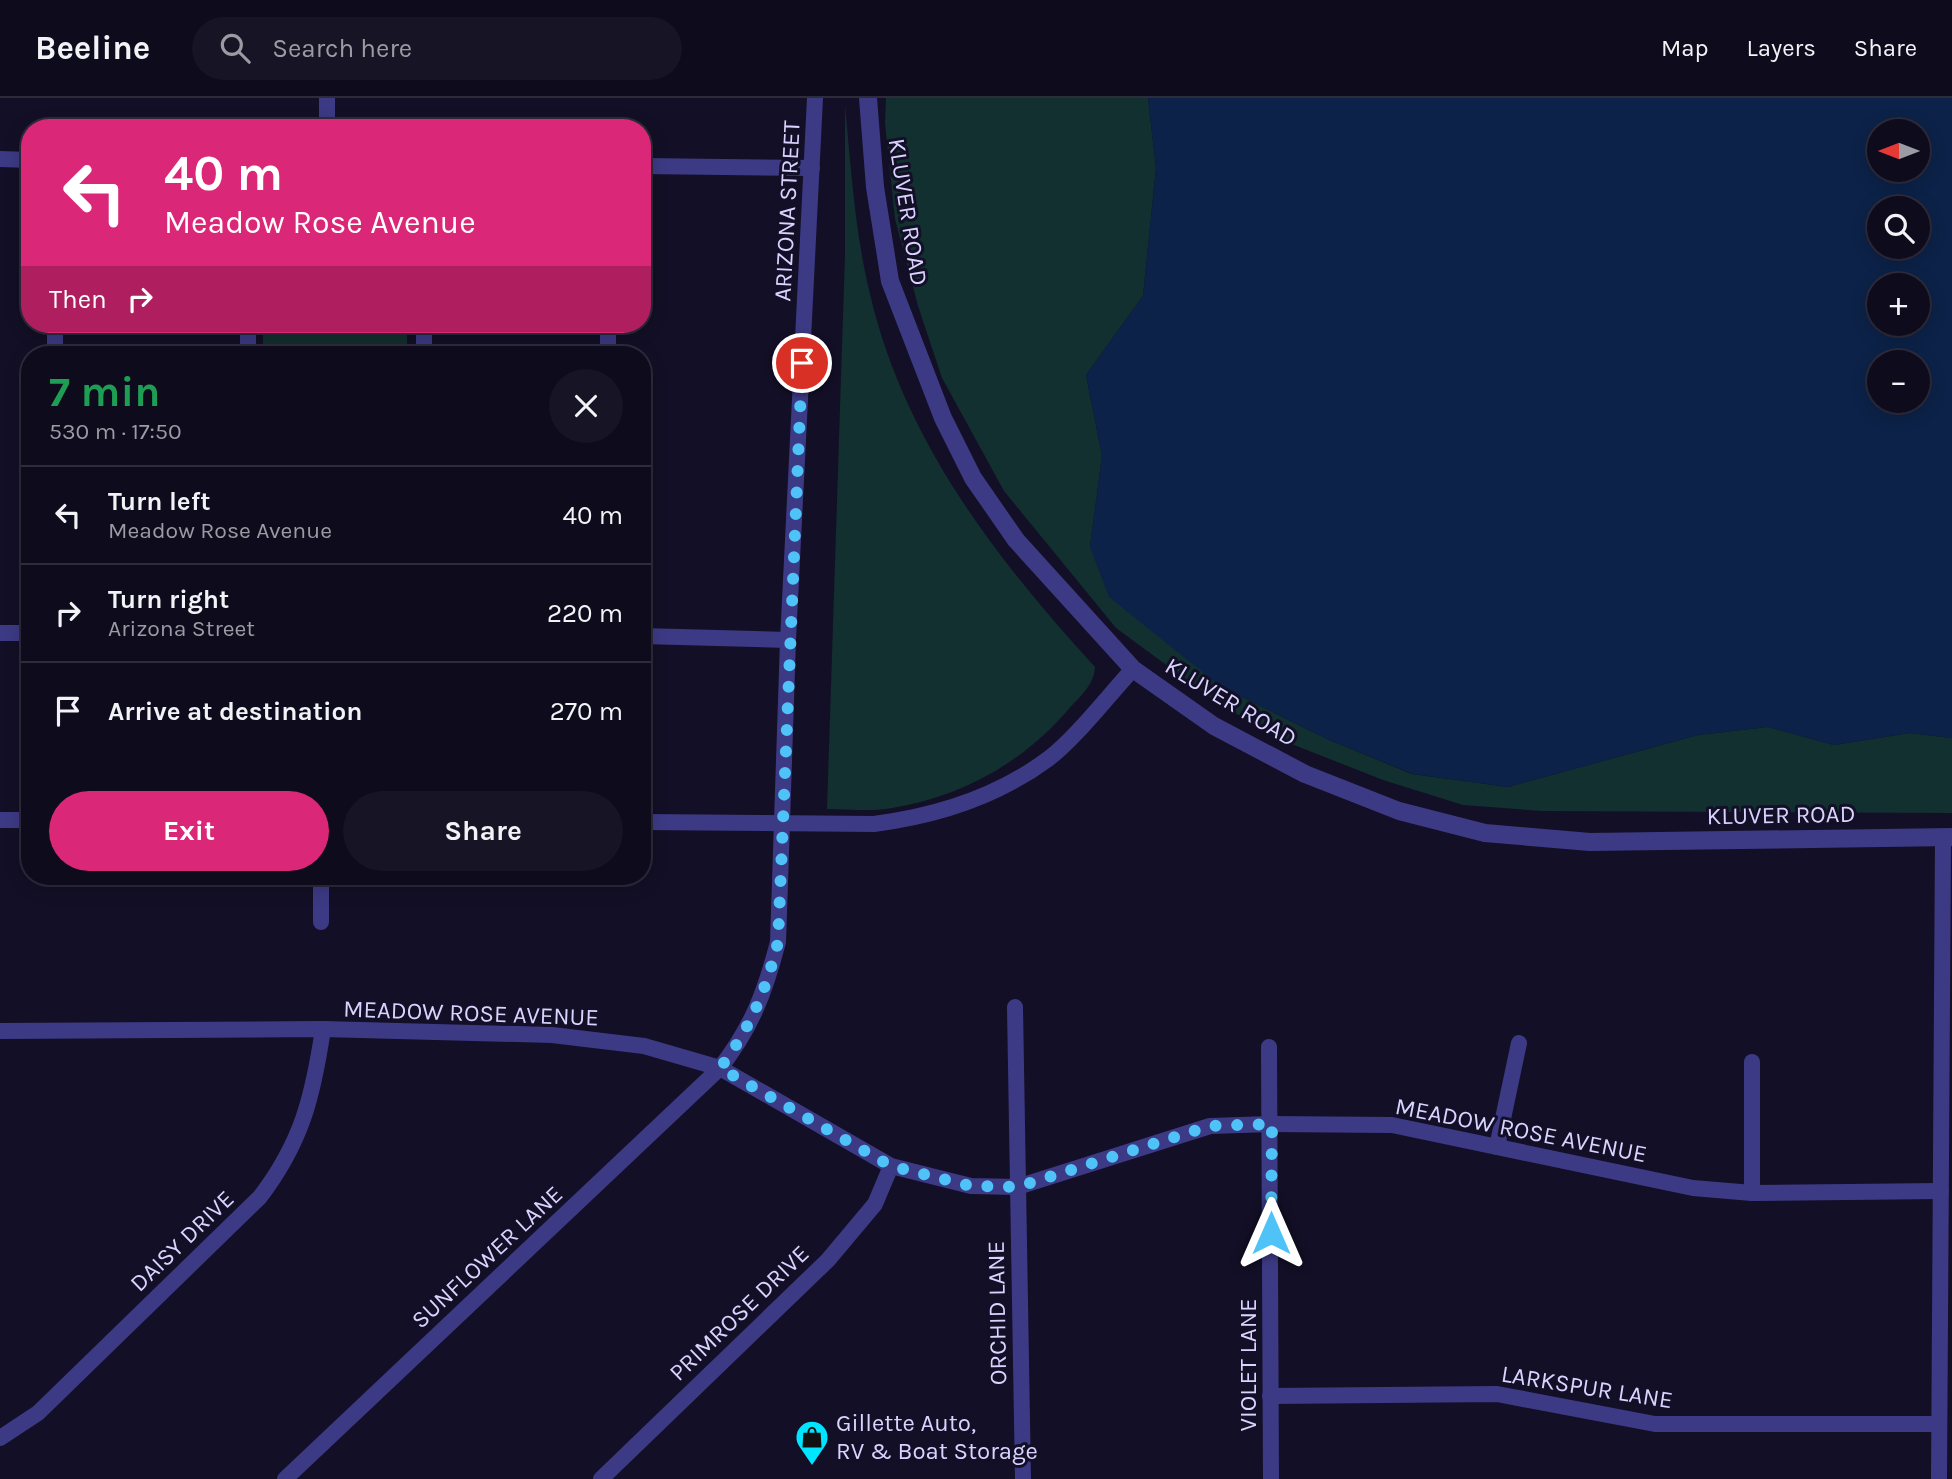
<!DOCTYPE html>
<html lang="en">
<head>
<meta charset="utf-8">
<style>
	body { margin:0; font-family:Karla,sans-serif; background:#171425; color:#f1f3f6; height:100vh; display:flex; flex-direction:column; font-size:26px; white-space:nowrap }
	* { box-sizing:border-box; margin:0 }
	p { font-size:23px; color:#9b9ba3 }
	.icon { flex:none; width:38px; height:38px; fill:none; stroke:currentColor; stroke-width:2; stroke-linecap:round; stroke-linejoin:round }
	.map { position:relative; flex:1; overflow:hidden }
	.side { position:absolute; left:21px; top:248px; width:630px; height:539px; display:flex; flex-direction:column; background:#0e0b1c; border-radius:28px; box-shadow:0 4px 18px #0003,0 0 0 2px #2e2b3b }
	.side>* { flex:none }
	.top-card { position:absolute; left:21px; top:21px; width:630px; height:214px; border-radius:28px; box-shadow:0 4px 18px #0003,0 0 0 2px #2e2b3b; background:#db2777; color:#fff; overflow:hidden }
	.needle { width:46px; rotate:270deg }
	.tools { position:absolute; left:1867px; top:21px; display:grid; gap:14px }
	.tools a { display:grid; place-items:center; width:63px; height:63px; border-radius:50%; background:#0e0b1c; box-shadow:0 4px 18px #0003,0 0 0 2px #2e2b3b; font-size:35px }
	.pin { position:absolute; display:grid; place-items:center; width:60px; height:60px; color:#fff; margin:-30px; border:4px solid #fff; border-radius:50%; box-shadow:0 2px 7px #0007 }
	.me { position:absolute; width:77px; margin:-38px; rotate:0deg; stroke-linejoin:round; filter:drop-shadow(0 0 5px #0008) }
	.turn { display:flex; align-items:center; gap:24px; height:147px; padding:0 28px; font-size:32px }
	.turn .icon { width:91px; height:91px; stroke-width:2.5 }
	.turn b { display:block; font-size:49px; line-height:60px }
	.then { display:flex; align-items:center; height:66px; padding:0 28px; background:#0003; gap:14px; font-size:26px }
	.round { display:grid; place-items:center; flex:none; width:74px; height:74px; border-radius:37px; background:#171425 }
	.headline { display:flex; align-items:center; justify-content:space-between; height:119px; padding:0 28px }
	h1 { font-size:42px; font-weight:700; line-height:52px; color:#1e9e55 }
	.action { display:flex; gap:14px; margin-top:auto; padding:14px 28px }
	.action a { flex:1; height:80px; border-radius:42px; background:#db2777; color:#fff; font-size:28px; font-weight:700; line-height:80px; text-align:center }
	.action a+a { background:#171425; color:#f1f3f6 }
	ul { padding:0; list-style:none }
	li { display:flex; align-items:center; gap:21px; height:98px; padding:0 28px; border-top:2px solid #2e2b3b }
	li div { flex:1 }
	li b { display:block; font-size:26px }
	li em { font-style:normal }
	header { display:flex; align-items:center; gap:42px; box-sizing:border-box; height:98px; padding:0 35px; background:#0e0b1c; border-bottom:2px solid #2e2b3b }
	header strong { font-size:33px }
	nav { display:flex; gap:38px; margin-inline-start:auto; font-size:24px }
	.search { width:490px; height:63px; background:#171425; display:flex; align-items:center; gap:18px; box-sizing:border-box; padding:0 24px; border-radius:38px; color:#9b9ba3; font-size:26px }
	.map>svg:first-child { display:block }
	.green { fill:#12302f }
	.water { fill:#0c2248; fill-rule:evenodd }
	.lines { fill:none; stroke-linecap:round; stroke-linejoin:round }
	.minor { stroke:#3d3a85; stroke-width:16 }
	.tertiary { stroke:#3d3a85; stroke-width:18 }
	.route { stroke:#4fc3f7; stroke-width:12; stroke-dasharray:0 21.6 }
	.labels { text-anchor:middle; stroke-width:6; stroke-linejoin:round; paint-order:stroke }
	.street-label { font-size:24px; fill:#d9d4ff; stroke:#130f26 }
	.poi-label { font-size:24px; fill:#d9d4ff; stroke:#130f26; text-anchor:start }
</style>
</head>
<body>
<header>
<strong>Beeline</strong>
<div class="search"><svg class="icon" aria-label="search" viewBox="0 0 24 24"><circle cx="10" cy="10" r="6"/><path d="M15 15l6 6"/></svg>Search here</div>
<nav><a>Map</a><a>Layers</a><a>Share</a></nav>
</header>
<div class="map">
<svg width="1952" height="1381" viewBox="0 0 1952 1381">
	<rect width="100%" height="100%" fill="#130f26"/>
	<!-- green -->
	<g class="green">
		<path d="M886,0H1148L1156,70L1143,198L1086,277L1102,358L1090,449L1220,588L1327,641L1412,676L1508,689L1698,637L1768,629L1834,647L1909,635L1952,640V715L1541,713L1463,707L1383,682L1289,645L1222,608L1116,530L1004,393L942,280L918,208L895,121L885,25Z"/>
		<path d="M845,7C851,70 855,135 870,196C904,342 996,461 1095,569C1094,588 1079,599 1067,613C1022,665 961,699 892,710C871,714 848,711 827,711L845,156Z"/>
		<rect x="263" y="226" width="144" height="31"/>
	</g>
	<!-- water -->
	<path class="water" d="M1148,0H1952V640L1909,635L1834,647L1768,629L1698,637L1508,689L1413,676L1327,641L1220,588L1109,499L1090,449L1102,358L1086,277L1143,198L1156,70ZM1880,33H1918V72H1880ZM1880,110H1918V149H1880ZM1880,187H1918V226H1880ZM1880,264H1918V303H1880Z"/>
	<g class="lines">
		<!-- minor -->
		<g class="minor">
			<path d="M327,0V30"/>
			<path d="M0,61L30,62"/>
			<path d="M642,68L812,70"/>
			<path d="M608,226V257"/>
			<path d="M55,257V226"/>
			<path d="M248,257V226"/>
			<path d="M424,257V226"/>
			<path d="M0,535H30"/>
			<path d="M642,538L788,542"/>
			<path d="M0,722H30"/>
			<path d="M642,724L874,726C936,718 997,699 1048,661C1074,642 1109,597 1133,571"/>
			<path d="M321,824V779"/>
			<path d="M1015,909L1023,1381"/>
			<path d="M0,933L323,931L552,937L644,948L720,970L891,1068L971,1088L1017,1089L1210,1028L1271,1026L1392,1027L1693,1090L1752,1095L1941,1093"/>
			<path d="M1269,949L1271,1381"/>
			<path d="M1752,964V1095"/>
			<path d="M1497,1049L1519,945"/>
			<path d="M1270,1298L1497,1296L1655,1326H1939"/>
			<path d="M0,1340L38,1315L260,1099C302,1044 313,998 323,931"/>
			<path d="M285,1381L720,970C752,929 765,894 778,844L788,542L815,0"/>
			<path d="M601,1381L828,1162L875,1106L891,1068"/>
			<path d="M1939,1381L1943,739"/>
		</g>
		<!-- tertiary -->
		<path class="tertiary" d="M868,0L875,89L890,183L943,320L973,380L1016,442L1133,571L1214,628L1305,676L1399,713L1485,735L1590,744L1952,739"/>
	</g>
	<g class="lines">
		<!-- route -->
		<path class="route" d="M802,265L778,844C766,892 750,931 720,970L891,1068L971,1088L1017,1089L1210,1028L1272,1026L1271,1135"/>
	</g>
	<!-- icons -->
	<defs>
		<symbol id="shop-pin" viewBox="-11 -11 22 30"><path d="M0 17L-7.5 6A9.5 9.5 0 1 1 7.5 6Z" fill="#00e5ff" stroke="#130f26"/><path d="M-5-2.5h2.3a2.7 3.5 0 0 1 5.4 0H5L5.5 6h-11ZM-1.5-2.5h3a1.5 2.3 0 0 0-3 0Z" fill="#111"/></symbol>
	</defs>
	<g fill-rule="evenodd">
		<use href="#shop-pin" x="793" y="1320" width="38" height="52"/>
	</g>
	<g class="labels">
		<!-- street labels -->
		<g class="street-label">
			<text transform="translate(787 113) rotate(-87)" y="8">ARIZONA STREET</text>
			<text transform="translate(908 114) rotate(81)" y="8">KLUVER ROAD</text>
			<text transform="translate(1231 604) rotate(31)" y="8">KLUVER ROAD</text>
			<text transform="translate(1781 717) rotate(-1)" y="8">KLUVER ROAD</text>
			<text transform="translate(471 915) rotate(2)" y="8">MEADOW ROSE AVENUE</text>
			<text transform="translate(1521 1032) rotate(11)" y="8">MEADOW ROSE AVENUE</text>
			<text transform="translate(182 1143) rotate(-44)" y="8">DAISY DRIVE</text>
			<text transform="translate(487 1159) rotate(-43)" y="8">SUNFLOWER LANE</text>
			<text transform="translate(739 1215) rotate(-44)" y="8">PRIMROSE DRIVE</text>
			<text transform="translate(997 1215) rotate(-91)" y="8">ORCHID LANE</text>
			<text transform="translate(1248 1267) rotate(-90)" y="8">VIOLET LANE</text>
			<text transform="translate(1587 1289) rotate(9)" y="8">LARKSPUR LANE</text>
		</g>
		<!-- poi labels -->
		<g class="poi-label">
			<text x="836" y="1333">Gillette Auto,<tspan x="836" dy="28">RV &amp; Boat Storage</tspan></text>
		</g>
	</g>
</svg>
<div class="tools">
<a><svg class="needle" viewBox="-14 -14 28 28"><path d="M0-13l5 13h-10z" fill="#e53935"/><path d="M0 13l5-13h-10z" fill="#9b9ba3"/></svg></a>
<a><svg class="icon" aria-label="search" viewBox="0 0 24 24"><circle cx="10" cy="10" r="6"/><path d="M15 15l6 6"/></svg></a>
<a>+</a>
<a>−</a>
</div>
<div class="pin" style="left:802px;top:265px;background:#d93025"><svg class="icon" aria-label="arrive" viewBox="0 0 24 24"><path d="M6 21V4h12l-3 4 3 4H6"/></svg></div>
<svg class="me" style="left:1271px;top:1135px" viewBox="-20 -20 40 40"><path d="M0-17L14 15 0 8-14 15z" fill="#4fc3f7" stroke="#fff" stroke-width="4"/></svg>
<div class="top-card">
<div class="turn"><svg class="icon" aria-label="left" viewBox="0 0 24 24"><path d="M17 20v-9H6M10 6l-5 5 5 5"/></svg><div><b>40 m</b>Meadow Rose Avenue</div></div>
<div class="then">Then<svg class="icon" aria-label="right" viewBox="0 0 24 24"><path d="M7 20v-9h11M14 6l5 5-5 5"/></svg></div>
</div>
<section class="side">
<div class="headline"><div><h1>7 min</h1><p>530 m · 17:50</p></div><a class="round"><svg class="icon" aria-label="close" viewBox="0 0 24 24"><path d="M6 6l12 12M18 6L6 18"/></svg></a></div>
<ul>
<li><svg class="icon" aria-label="left" viewBox="0 0 24 24"><path d="M17 20v-9H6M10 6l-5 5 5 5"/></svg><div><b>Turn left</b><p>Meadow Rose Avenue</p></div><em>40 m</em></li>
<li><svg class="icon" aria-label="right" viewBox="0 0 24 24"><path d="M7 20v-9h11M14 6l5 5-5 5"/></svg><div><b>Turn right</b><p>Arizona Street</p></div><em>220 m</em></li>
<li><svg class="icon" aria-label="arrive" viewBox="0 0 24 24"><path d="M6 21V4h12l-3 4 3 4H6"/></svg><div><b>Arrive at destination</b></div><em>270 m</em></li>
</ul>
<div class="action"><a>Exit</a><a>Share</a></div>
</section>
</div>
</body>
</html>
